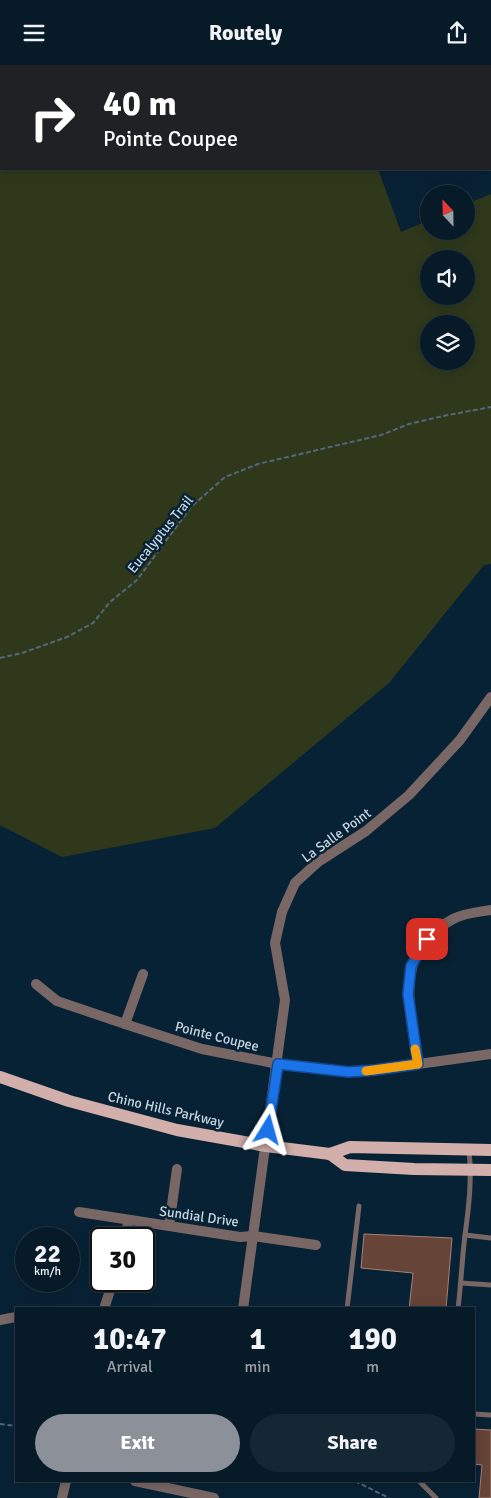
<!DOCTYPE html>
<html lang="en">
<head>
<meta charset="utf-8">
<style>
	body { margin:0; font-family:Signika,sans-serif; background:#142734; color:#f1f3f6; height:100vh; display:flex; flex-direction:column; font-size:19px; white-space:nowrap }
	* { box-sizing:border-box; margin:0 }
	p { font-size:16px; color:#98a1a8 }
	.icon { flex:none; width:28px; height:28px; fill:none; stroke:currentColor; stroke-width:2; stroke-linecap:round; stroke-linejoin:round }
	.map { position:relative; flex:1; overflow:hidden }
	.panel { position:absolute; left:15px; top:1242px; width:460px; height:175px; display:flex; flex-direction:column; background:#061a28; border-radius:0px; box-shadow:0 2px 12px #0003,0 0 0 1px #273845 }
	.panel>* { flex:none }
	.banner { position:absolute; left:0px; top:0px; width:491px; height:105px; box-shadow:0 2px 12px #0003,0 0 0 1px #273845; background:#202124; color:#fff; overflow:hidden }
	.needle { width:32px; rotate:338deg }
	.tools { position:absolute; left:420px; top:120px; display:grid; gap:10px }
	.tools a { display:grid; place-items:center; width:55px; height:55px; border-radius:50%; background:#061a28; box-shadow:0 2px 12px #0003,0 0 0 1px #273845; font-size:25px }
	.speed { position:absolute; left:15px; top:1162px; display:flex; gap:10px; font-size:25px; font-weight:700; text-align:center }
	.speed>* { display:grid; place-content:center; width:65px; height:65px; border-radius:50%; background:#061a28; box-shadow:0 2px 12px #0003,0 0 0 1px #273845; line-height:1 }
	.speed small { font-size:12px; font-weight:400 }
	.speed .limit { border:2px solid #111; border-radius:8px; background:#fff; color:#111 }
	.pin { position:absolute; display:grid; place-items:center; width:42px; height:42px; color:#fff; margin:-21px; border-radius:10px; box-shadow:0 2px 8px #0006 }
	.me { position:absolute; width:55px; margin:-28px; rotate:8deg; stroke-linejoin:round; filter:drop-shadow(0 0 4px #0008) }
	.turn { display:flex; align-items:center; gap:18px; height:105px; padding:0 20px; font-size:22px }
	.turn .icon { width:65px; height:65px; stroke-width:2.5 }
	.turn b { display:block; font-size:35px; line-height:42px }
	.eta { display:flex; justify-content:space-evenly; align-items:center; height:85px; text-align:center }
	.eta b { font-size:30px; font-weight:700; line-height:35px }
	.action { display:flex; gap:10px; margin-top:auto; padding:10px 20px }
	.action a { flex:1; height:58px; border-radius:30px; background:#8c9099; color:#fff; font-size:20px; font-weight:700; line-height:58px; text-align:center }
	.action a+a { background:#142734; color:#f1f3f6 }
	header { display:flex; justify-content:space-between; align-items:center; height:65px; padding:0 20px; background:#061a28; font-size:22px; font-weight:700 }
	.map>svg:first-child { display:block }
	.green { fill:#2f381b; fill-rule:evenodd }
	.building { fill:#664438; stroke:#a68276 }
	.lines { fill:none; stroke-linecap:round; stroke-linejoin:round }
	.path { stroke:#526878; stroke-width:2; stroke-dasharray:5 2.5; stroke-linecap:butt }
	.service { stroke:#786765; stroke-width:5 }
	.minor { stroke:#786765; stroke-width:10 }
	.primary { stroke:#d2afab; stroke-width:12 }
	.route-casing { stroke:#114b97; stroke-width:12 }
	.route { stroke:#1a73e8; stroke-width:9 }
	.slow { stroke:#f59e0b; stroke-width:9 }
	.labels { text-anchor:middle; stroke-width:5; stroke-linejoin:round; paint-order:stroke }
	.street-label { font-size:14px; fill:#c6d5e2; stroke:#082235 }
</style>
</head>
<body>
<header><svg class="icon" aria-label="menu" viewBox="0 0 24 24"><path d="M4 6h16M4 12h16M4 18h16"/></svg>Routely<svg class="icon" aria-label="share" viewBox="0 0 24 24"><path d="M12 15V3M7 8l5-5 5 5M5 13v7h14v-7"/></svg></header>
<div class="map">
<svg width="491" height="1433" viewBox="0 0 491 1433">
	<rect width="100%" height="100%" fill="#082235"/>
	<!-- green -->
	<path class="green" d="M0,0L338,1H1V104H378L401,167L429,155V166H466V139L491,129V499L484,500L389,618L215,763L62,792L0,760ZM429,194H466V231H429ZM429,259H466V296H429Z"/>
	<!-- building -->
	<g class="building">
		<path d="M364,1169L452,1173L446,1244H409L413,1208L361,1203Z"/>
		<path d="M474,1364L491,1365V1433H479L482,1400L474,1399Z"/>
	</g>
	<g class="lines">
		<!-- path -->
		<g class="path">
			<path d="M0,593L22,588L67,572L93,558L110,537L137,515L191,442L225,412L258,399L381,370L409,359L443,351L491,342"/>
			<path d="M0,1359L16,1361"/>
			<path d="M355,1416L389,1433"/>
		</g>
		<!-- service -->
		<g class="service">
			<path d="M465,1170L491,1173"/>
			<path d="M461,1218L491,1220"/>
			<path d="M347,1244L359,1141"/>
			<path d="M458,1244C461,1219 462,1194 465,1170C469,1141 472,1114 469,1085"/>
			<path d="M474,1349L491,1350"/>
			<path d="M419,1416L436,1433"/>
		</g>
		<!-- minor -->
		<g class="minor">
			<path d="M36,919L57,936L125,959L202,984L278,999L349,1007L375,1005L491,989"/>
			<path d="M125,959L143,909"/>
			<path d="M418,999C410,943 392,887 453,854C464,848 479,847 491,845"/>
			<path d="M79,1147L240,1172L253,1171L316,1180"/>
			<path d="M169,1161L177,1104"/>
			<path d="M124,1174L129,1155"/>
			<path d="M104,1244L113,1216"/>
			<path d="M243,1244L285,935L275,878L282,847L295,818L318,797L366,766L409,730L460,675L491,632"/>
			<path d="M0,1255L16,1252"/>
			<path d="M135,1416L214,1433"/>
			<path d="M62,1433L66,1416"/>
		</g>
		<!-- primary -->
		<g class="primary">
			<path d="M0,1012L69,1036L177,1065L266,1081L330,1089L350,1082L491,1085"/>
			<path d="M330,1089L345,1100L414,1104L491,1105"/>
		</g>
	</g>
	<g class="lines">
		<defs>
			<path id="route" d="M268,1065L278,999L349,1007L375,1005L418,999L408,929L411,901L427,874"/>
		</defs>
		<!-- route casing -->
		<use href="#route" class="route-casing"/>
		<!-- route -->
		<use href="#route" class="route"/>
		<!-- slow -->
		<path class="slow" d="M366,1006L418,999L415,984"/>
	</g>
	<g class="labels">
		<!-- street labels -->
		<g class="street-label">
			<text transform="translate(160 469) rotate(-51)" y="5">Eucalyptus Trail</text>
			<text transform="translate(336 770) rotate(-36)" y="5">La Salle Point</text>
			<text transform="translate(217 971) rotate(14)" y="5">Pointe Coupee</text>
			<text transform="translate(166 1044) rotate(13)" y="5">Chino Hills Parkway</text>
			<text transform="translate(199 1151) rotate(8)" y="5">Sundial Drive</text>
		</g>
	</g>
</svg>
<div class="tools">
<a><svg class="needle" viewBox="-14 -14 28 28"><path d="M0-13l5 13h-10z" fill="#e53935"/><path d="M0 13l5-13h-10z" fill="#98a1a8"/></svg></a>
<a><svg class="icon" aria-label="sound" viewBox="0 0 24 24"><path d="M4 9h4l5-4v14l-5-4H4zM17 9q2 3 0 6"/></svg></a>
<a><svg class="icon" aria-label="layers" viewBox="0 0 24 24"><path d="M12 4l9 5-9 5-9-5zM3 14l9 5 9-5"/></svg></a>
</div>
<div class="speed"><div>22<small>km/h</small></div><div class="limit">30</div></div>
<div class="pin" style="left:427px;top:874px;background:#d93025"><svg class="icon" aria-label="arrive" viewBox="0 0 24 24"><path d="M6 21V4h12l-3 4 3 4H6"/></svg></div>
<svg class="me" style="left:268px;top:1065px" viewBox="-20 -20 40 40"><path d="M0-17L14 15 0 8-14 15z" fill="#1a73e8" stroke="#fff" stroke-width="4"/></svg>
<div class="banner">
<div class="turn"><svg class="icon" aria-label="right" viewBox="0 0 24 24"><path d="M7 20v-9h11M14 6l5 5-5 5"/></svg><div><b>40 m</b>Pointe Coupee</div></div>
</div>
<section class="panel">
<div class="eta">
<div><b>10:47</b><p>Arrival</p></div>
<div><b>1</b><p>min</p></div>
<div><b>190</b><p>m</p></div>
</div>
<div class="action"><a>Exit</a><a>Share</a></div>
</section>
</div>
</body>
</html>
